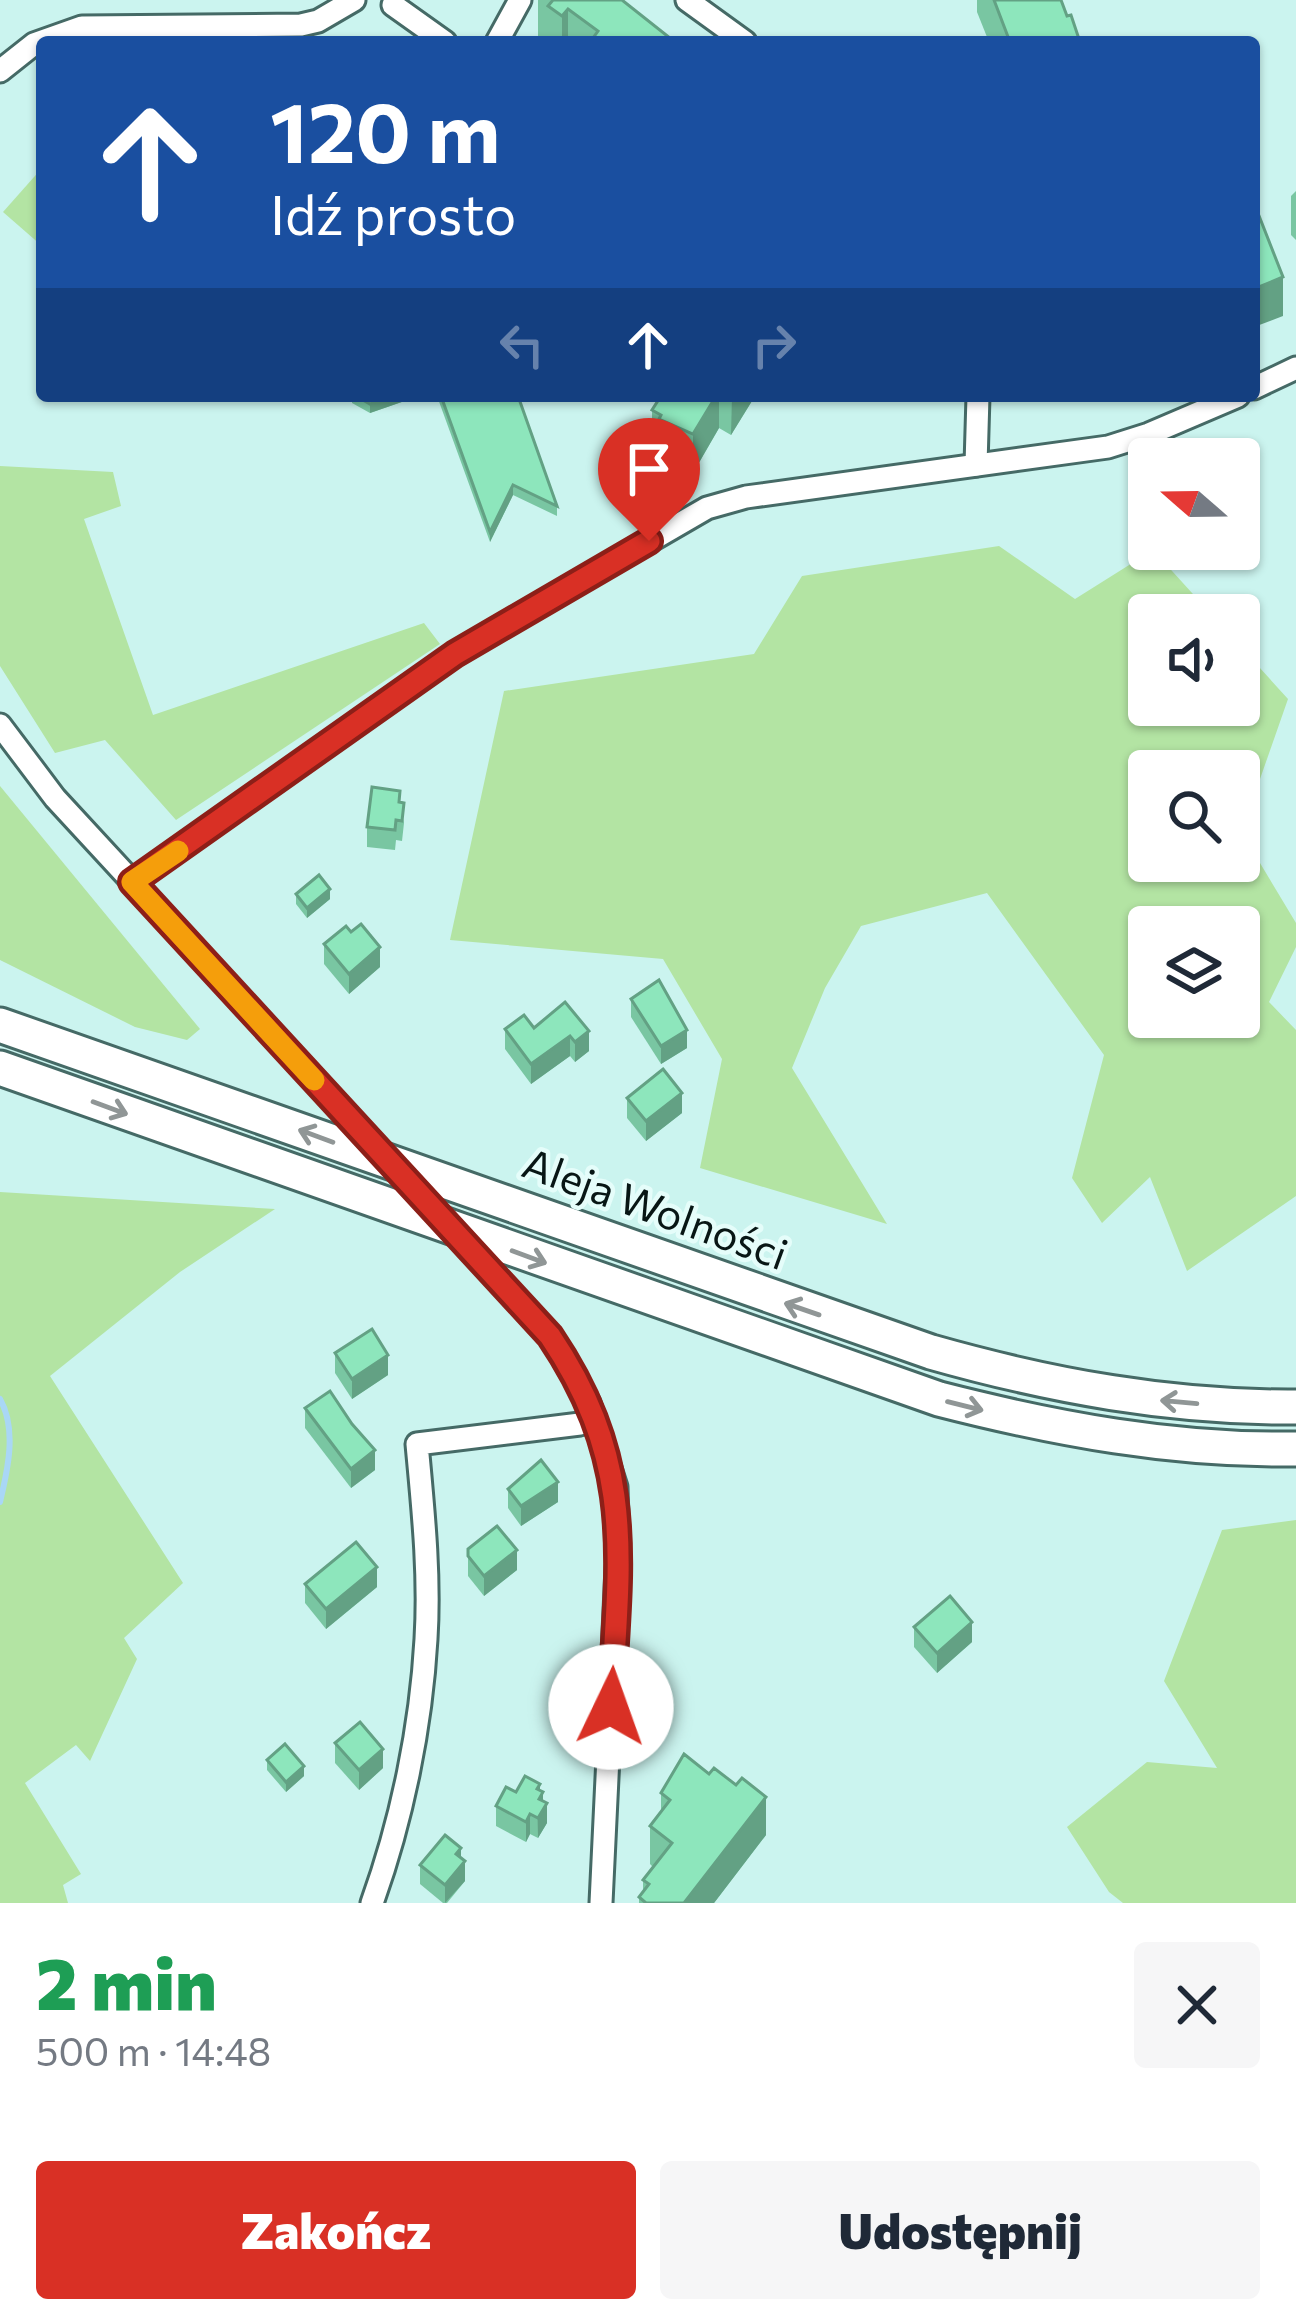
<!DOCTYPE html>
<html lang="pl">
<head>
<meta charset="utf-8">
<style>
	body { margin:0; font-family:Commissioner,sans-serif; background:#f6f6f7; color:#1f2937; height:100vh; display:flex; flex-direction:column; font-size:45px; white-space:nowrap }
	* { box-sizing:border-box; margin:0 }
	p { font-size:39px; color:#747a83 }
	.icon { flex:none; width:66px; height:66px; fill:none; stroke:currentColor; stroke-width:2; stroke-linecap:round; stroke-linejoin:round }
	.map { position:relative; height:1903px; overflow:hidden }
	.sheet { display:flex; flex-direction:column; background:#fff; flex:1 }
	.sheet>* { flex:none }
	.top-card { position:absolute; left:36px; top:36px; width:1224px; height:366px; border-radius:12px; box-shadow:0 3px 9px #0004; background:#1a4fa0; color:#fff; overflow:hidden }
	.needle { width:78px; rotate:290deg }
	.controls { position:absolute; left:1128px; top:438px; display:grid; gap:24px }
	.controls a { display:grid; place-items:center; width:132px; height:132px; border-radius:12px; background:#fff; box-shadow:0 3px 9px #0004; font-size:60px }
	.pin { position:absolute; display:grid; place-items:center; width:102px; height:102px; color:#fff; margin:-123px -51px; border-radius:50% 50% 50% 0; rotate:-45deg; box-shadow:0 0 12px #0007 }
	.pin .icon { rotate:45deg }
	.me { position:absolute; width:132px; margin:-66px; rotate:3deg; stroke-linejoin:round; filter:drop-shadow(0 0 9px #0008) }
	.turn { display:flex; align-items:center; gap:42px; height:252px; padding:0 36px; font-size:54px }
	.turn .icon { width:156px; height:156px; stroke-width:2.5 }
	.turn b { display:block; font-size:84px; line-height:102px }
	.lanes { display:flex; align-items:center; height:114px; padding:0 36px; background:#0003; justify-content:center; gap:60px; direction:ltr }
	.lanes .off { opacity:.35 }
	.round { display:grid; place-items:center; flex:none; width:126px; height:126px; border-radius:12px; background:#f6f6f7 }
	.summary { display:flex; align-items:center; justify-content:space-between; height:204px; padding:0 36px }
	h1 { font-size:72px; font-weight:800; line-height:90px; color:#1e9e55 }
	.primary-button { display:flex; gap:24px; margin-top:auto; padding:24px 36px }
	.primary-button a { flex:1; height:138px; border-radius:12px; background:#d93025; color:#fff; font-size:48px; font-weight:800; line-height:138px; text-align:center }
	.primary-button a+a { background:#f6f6f7; color:#1f2937 }
	.map>svg:first-child { display:block }
	.green { fill:#b3e4a3; fill-rule:evenodd }
	.lines { fill:none; stroke-linecap:round; stroke-linejoin:round }
	.stream { stroke:#a9d7f5; stroke-width:6 }
	.minor-casing { stroke:#456a66; stroke-width:27 }
	.trunk-casing { stroke:#456a66; stroke-width:39 }
	.minor { stroke:#fff; stroke-width:21 }
	.trunk { stroke:#fff; stroke-width:33 }
	.minor-bridge-casing { stroke:#456a66; stroke-width:27; stroke-linecap:butt }
	.minor-bridge { stroke:#fff; stroke-width:21 }
	.wall { fill:#79c6a2 }
	.shaded-wall { fill:#63a184 }
	.building { fill:#8de6bc; stroke:#63a184; stroke-width:3 }
	.oneway { stroke:#909696 }
	.route-casing { stroke:#8d1f18; stroke-width:30 }
	.route { stroke:#d93025; stroke-width:21 }
	.slow { stroke:#f59e0b; stroke-width:21 }
	.labels { text-anchor:middle; stroke-width:9; stroke-linejoin:round; paint-order:stroke }
	.street-label { font-size:42px; fill:#081615; stroke:#e5fdfa }
</style>
</head>
<body>
<div class="map">
<svg width="1296" height="1903" viewBox="0 0 1296 1903">
	<rect width="100%" height="100%" fill="#cbf4ef"/>
	<!-- green -->
	<g class="green">
		<path d="M42,168V246L3,212Z"/>
		<path d="M0,466L113,472L121,506L84,519L153,715L424,623L440,644L176,820L105,740L55,753L0,666Z"/>
		<path d="M999,546L1075,599L1153,550L1212,615H1149V705H1239V645L1288,699L1260,779L1239,802V771H1149V861H1239V855L1257,858L1296,923V947L1269,1002L1296,1030V1196L1187,1271L1150,1177L1102,1223L1072,1178L1104,1055L987,893L861,926L825,988L792,1068L887,1224L700,1168L722,1059L663,959L450,940L504,691L754,654L802,576ZM1239,927V1017H1149V927Z"/>
		<path d="M0,786L200,1029L187,1040L135,1027L0,960Z"/>
		<path d="M0,1192L275,1209L180,1272L50,1376L183,1583L124,1638L137,1659L90,1761L76,1745L25,1783L81,1874L63,1885L68,1903H0Z"/>
		<path d="M1296,1520V1903H1123L1109,1892L1067,1827L1147,1762L1217,1768L1164,1681L1222,1530Z"/>
	</g>
	<g class="lines">
		<!-- stream -->
		<path class="stream" d="M0,1399C17,1429 8,1469 0,1502"/>
		<defs>
			<g id="minor">
				<path d="M687,0L745,42"/>
				<path d="M393,5L445,42"/>
				<path d="M497,42L520,0"/>
				<path d="M0,71L34,44L82,27L301,25L318,21L354,0"/>
				<path d="M1254,388L1296,368"/>
				<path d="M976,465L978,396"/>
				<path d="M0,725L55,798L282,1044"/>
				<path d="M132,882L455,654L707,508L746,497L1108,447L1149,434L1238,396"/>
				<path d="M550,1336L589,1403L616,1487L618,1548L601,1903"/>
				<path d="M372,1903C402,1820 421,1727 426,1639C430,1574 423,1509 417,1444L580,1424L595,1419"/>
			</g>
			<g id="trunk">
				<path d="M0,1025L931,1352C1051,1386 1171,1408 1296,1407"/>
				<path d="M0,1068L939,1399C1056,1429 1174,1451 1296,1449"/>
			</g>
		</defs>
		<!-- minor casing -->
		<use href="#minor" class="minor-casing"/>
		<!-- trunk casing -->
		<use href="#trunk" class="trunk-casing"/>
		<!-- minor -->
		<use href="#minor" class="minor"/>
		<!-- trunk -->
		<use href="#trunk" class="trunk"/>
		<defs>
			<path id="minor-bridge" d="M282,1044L550,1336"/>
		</defs>
		<!-- minor-bridge casing -->
		<use href="#minor-bridge" class="minor-bridge-casing"/>
		<!-- minor-bridge -->
		<use href="#minor-bridge" class="minor-bridge"/>
	</g>
	<!-- wall -->
	<g class="wall">
		<path d="M538,0H616L675,42H538Z"/>
		<path d="M977,0H1061L1080,42H989L977,12Z"/>
		<path d="M1296,191V240L1291,235V196Z"/>
		<path d="M352,396H419L370,413L352,403Z"/>
		<path d="M437,396H518L557,506V516L513,495L490,542Z"/>
		<path d="M661,396H755L731,435L719,428L693,473L659,458V453L652,449V410Z"/>
		<path d="M400,802L404,823L402,841L396,840L395,850L367,847V827Z"/>
		<path d="M296,894L330,899L307,918L296,904Z"/>
		<path d="M324,944L380,967L349,994L324,964Z"/>
		<path d="M631,999L687,1048L661,1064L631,1017Z"/>
		<path d="M565,1002L589,1051L575,1062L570,1056L531,1084L505,1049V1029L534,1028Z"/>
		<path d="M627,1098L682,1113L646,1141L627,1118Z"/>
		<path d="M335,1353L388,1375L352,1399L335,1373Z"/>
		<path d="M305,1408L375,1470L351,1488L305,1428Z"/>
		<path d="M508,1489L558,1502L521,1526L508,1508Z"/>
		<path d="M468,1549L517,1570L484,1596L468,1576Z"/>
		<path d="M305,1584L377,1587L326,1629L305,1603Z"/>
		<path d="M914,1627L972,1642L937,1673L914,1647Z"/>
		<path d="M335,1743L383,1768L359,1790L335,1763Z"/>
		<path d="M267,1760L304,1776L286,1792L267,1770Z"/>
		<path d="M540,1791L547,1823L538,1838L530,1834L526,1842L496,1826V1806L516,1792Z"/>
		<path d="M661,1793L766,1835L714,1903H639V1897L643,1892V1880L653,1867L650,1864V1826L661,1811Z"/>
		<path d="M461,1857L465,1881L447,1903H443L420,1884V1865Z"/>
	</g>
	<!-- shaded-wall -->
	<g class="shaded-wall">
		<path d="M568,9V42H562V16Z"/>
		<path d="M1283,277V316L1254,327V289Z"/>
		<path d="M391,396H419L370,413V404Z"/>
		<path d="M716,396H719V428L693,473V434Z"/>
		<path d="M732,396H755L731,435Z"/>
		<path d="M513,485V495L490,542V532Z"/>
		<path d="M330,889V899L307,918V908Z"/>
		<path d="M380,947V967L349,994V974Z"/>
		<path d="M687,1030V1048L661,1064V1046Z"/>
		<path d="M589,1031V1051L575,1062V1042Z"/>
		<path d="M570,1036V1056L531,1084V1064Z"/>
		<path d="M682,1093V1113L646,1141V1121Z"/>
		<path d="M388,1355V1375L352,1399V1379Z"/>
		<path d="M375,1450V1470L351,1488V1469Z"/>
		<path d="M558,1482V1502L521,1526V1506Z"/>
		<path d="M517,1550V1570L484,1596V1576Z"/>
		<path d="M377,1567V1587L326,1629V1609Z"/>
		<path d="M972,1622V1642L937,1673V1653Z"/>
		<path d="M383,1749V1768L359,1790V1770Z"/>
		<path d="M304,1766V1776L286,1792V1782Z"/>
		<path d="M540,1784V1797L543,1792V1810L547,1803V1823L538,1838L537,1789Z"/>
		<path d="M766,1797V1835L714,1903H684Z"/>
		<path d="M530,1814V1834L526,1842V1822Z"/>
		<path d="M461,1848V1866L465,1861V1881L445,1903V1885L456,1854Z"/>
	</g>
	<!-- building -->
	<g class="building">
		<path d="M553,0H622L675,42H598L593,38L598,31L568,9L562,16L548,6Z"/>
		<path d="M994,0H1061L1067,16L1071,15L1080,42H1010Z"/>
		<path d="M1254,203L1283,277L1254,289Z"/>
		<path d="M356,396H391L370,404Z"/>
		<path d="M441,396H518L557,506L513,485L490,532Z"/>
		<path d="M661,396H716L693,434L659,419L661,415L652,410Z"/>
		<path d="M372,787L400,791L399,802L404,803L402,821L396,820L395,830L367,827Z"/>
		<path d="M319,875L330,889L307,908L296,894Z"/>
		<path d="M361,924L380,947L349,974L324,944L346,926L351,932Z"/>
		<path d="M659,980L687,1030L661,1046L631,999Z"/>
		<path d="M565,1002L589,1031L575,1042L570,1036L531,1064L505,1029L524,1015L534,1028Z"/>
		<path d="M663,1069L682,1093L646,1121L627,1098Z"/>
		<path d="M372,1329L388,1355L352,1379L335,1353Z"/>
		<path d="M330,1391L352,1424L375,1450L351,1469L305,1408Z"/>
		<path d="M541,1460L558,1482L521,1506L508,1489Z"/>
		<path d="M497,1526L517,1550L484,1576L468,1556V1549Z"/>
		<path d="M356,1542L377,1567L326,1609L305,1584Z"/>
		<path d="M950,1596L972,1622L937,1653L914,1627Z"/>
		<path d="M360,1722L383,1749L359,1770L335,1743Z"/>
		<path d="M285,1744L304,1766L286,1782L267,1760Z"/>
		<path d="M684,1754L709,1774L714,1768L736,1785L742,1778L766,1797L684,1903H646L639,1897L649,1884L643,1880L672,1843L650,1826L670,1800L661,1793Z"/>
		<path d="M525,1776L540,1784L537,1789L543,1792L539,1799L547,1803L538,1818L530,1814L526,1822L496,1806L506,1787L516,1792Z"/>
		<path d="M445,1835L461,1848L456,1854L465,1861L445,1885L420,1865Z"/>
	</g>
	<!-- one-way arrows -->
	<defs><path id="oneway-shaft" d="M-6 0H5M1.5-3L5.5 0L1.5 3" fill="none" stroke-width="1.6" stroke-linecap="round" stroke-linejoin="round" transform="scale(3)"/></defs>
	<g class="oneway">
		<use href="#oneway-shaft" transform="translate(110 1108) rotate(20)"/>
		<use href="#oneway-shaft" transform="translate(316 1136) rotate(-160)"/>
		<use href="#oneway-shaft" transform="translate(529 1257) rotate(20)"/>
		<use href="#oneway-shaft" transform="translate(802 1309) rotate(-161)"/>
		<use href="#oneway-shaft" transform="translate(1179 1402) rotate(-175)"/>
		<use href="#oneway-shaft" transform="translate(965 1406) rotate(14)"/>
	</g>
	<g class="lines">
		<defs>
			<path id="route" d="M611,1707C619,1561 637,1465 550,1336L132,882L455,654L649,541"/>
		</defs>
		<!-- route casing -->
		<use href="#route" class="route-casing"/>
		<!-- route -->
		<use href="#route" class="route"/>
		<!-- slow -->
		<path class="slow" d="M178,851L132,882L314,1080"/>
	</g>
	<g class="labels">
		<!-- street labels -->
		<g class="street-label">
			<text transform="translate(655 1209) rotate(20)" y="15">Aleja Wolności</text>
		</g>
	</g>
</svg>
<div class="controls">
<a><svg class="needle" viewBox="-14 -14 28 28"><path d="M0-13l5 13h-10z" fill="#e53935"/><path d="M0 13l5-13h-10z" fill="#747a83"/></svg></a>
<a><svg class="icon" aria-label="sound" viewBox="0 0 24 24"><path d="M4 9h4l5-4v14l-5-4H4zM17 9q2 3 0 6"/></svg></a>
<a><svg class="icon" aria-label="search" viewBox="0 0 24 24"><circle cx="10" cy="10" r="6"/><path d="M15 15l6 6"/></svg></a>
<a><svg class="icon" aria-label="layers" viewBox="0 0 24 24"><path d="M12 4l9 5-9 5-9-5zM3 14l9 5 9-5"/></svg></a>
</div>
<div class="pin" style="left:649px;top:541px;background:#d93025"><svg class="icon" aria-label="arrive" viewBox="0 0 24 24"><path d="M6 21V4h12l-3 4 3 4H6"/></svg></div>
<svg class="me" style="left:611px;top:1707px" viewBox="-20 -20 40 40"><circle r="19" fill="#fff"/><path d="M0-13L10 11 0 6-10 11z" fill="#d93025"/></svg>
<div class="top-card">
<div class="turn"><svg class="icon" aria-label="ahead" viewBox="0 0 24 24"><path d="M12 20V5M6 11l6-6 6 6"/></svg><div><b>120 m</b>Idź prosto</div></div>
<div class="lanes"><svg class="icon off" aria-label="left" viewBox="0 0 24 24"><path d="M17 20v-9H6M10 6l-5 5 5 5"/></svg><svg class="icon" aria-label="ahead" viewBox="0 0 24 24"><path d="M12 20V5M6 11l6-6 6 6"/></svg><svg class="icon off" aria-label="right" viewBox="0 0 24 24"><path d="M7 20v-9h11M14 6l5 5-5 5"/></svg></div>
</div>
</div>
<section class="sheet">
<div class="summary"><div><h1>2 min</h1><p>500 m · 14:48</p></div><a class="round"><svg class="icon" aria-label="close" viewBox="0 0 24 24"><path d="M6 6l12 12M18 6L6 18"/></svg></a></div>
<div class="primary-button"><a>Zakończ</a><a>Udostępnij</a></div>
</section>
</body>
</html>
